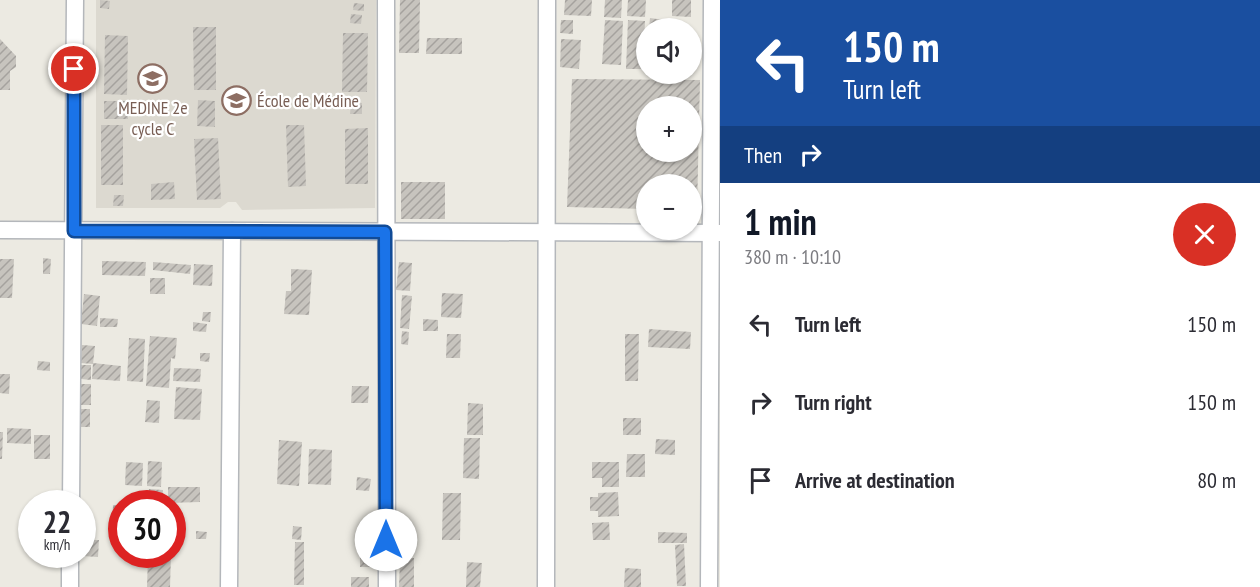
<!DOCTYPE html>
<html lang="en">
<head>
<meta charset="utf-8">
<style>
	body { margin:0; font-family:"PT Sans Narrow",sans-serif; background:#f2f2f3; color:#2b2b33; height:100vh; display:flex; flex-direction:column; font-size:22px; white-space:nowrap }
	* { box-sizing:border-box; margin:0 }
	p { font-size:20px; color:#7c7c81 }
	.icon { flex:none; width:33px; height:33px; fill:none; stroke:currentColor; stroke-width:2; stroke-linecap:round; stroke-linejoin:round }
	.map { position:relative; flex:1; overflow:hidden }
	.details { display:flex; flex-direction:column; background:#fff; width:540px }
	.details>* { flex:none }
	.banner { background:#1a4fa0; color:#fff; overflow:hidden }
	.fabs { position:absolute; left:636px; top:18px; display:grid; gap:12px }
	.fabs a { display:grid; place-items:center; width:66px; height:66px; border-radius:50%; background:#fff; box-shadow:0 2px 4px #0004; font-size:30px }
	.speed { position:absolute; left:18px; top:490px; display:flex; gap:12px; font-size:30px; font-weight:700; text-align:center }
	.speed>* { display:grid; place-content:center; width:78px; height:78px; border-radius:50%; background:#fff; box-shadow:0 2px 4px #0004; line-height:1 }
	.speed small { font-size:15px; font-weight:400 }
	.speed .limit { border:9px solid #d22; background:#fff; color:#111 }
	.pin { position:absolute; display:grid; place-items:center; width:51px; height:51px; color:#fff; margin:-26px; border:3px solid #fff; border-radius:50%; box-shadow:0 2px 6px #0007 }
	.me { position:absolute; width:66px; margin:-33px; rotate:0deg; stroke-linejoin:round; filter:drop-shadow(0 0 4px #0008) }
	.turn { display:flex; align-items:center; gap:21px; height:126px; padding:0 24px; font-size:27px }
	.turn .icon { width:78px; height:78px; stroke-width:2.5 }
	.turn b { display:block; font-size:42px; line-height:51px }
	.then { display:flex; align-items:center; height:57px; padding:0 24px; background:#0003; gap:12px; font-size:22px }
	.round { display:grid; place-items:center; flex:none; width:63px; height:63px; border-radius:32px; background:#f2f2f3 }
	.head { display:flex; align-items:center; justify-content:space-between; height:102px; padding:0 24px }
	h1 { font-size:36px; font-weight:600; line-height:45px; color:#111827 }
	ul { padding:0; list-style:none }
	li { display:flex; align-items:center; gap:18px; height:78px; padding:0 24px }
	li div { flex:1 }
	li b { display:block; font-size:22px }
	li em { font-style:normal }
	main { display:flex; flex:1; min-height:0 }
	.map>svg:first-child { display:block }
	.education { fill:#dcd9d0 }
	.building { fill:url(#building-hatch); fill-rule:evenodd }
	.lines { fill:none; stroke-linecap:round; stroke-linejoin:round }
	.street-casing { stroke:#b4b7bb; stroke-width:19 }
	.street { stroke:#fff; stroke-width:16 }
	.route-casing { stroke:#114b97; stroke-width:15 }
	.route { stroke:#1a73e8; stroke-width:10 }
	.labels { text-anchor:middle; stroke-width:4.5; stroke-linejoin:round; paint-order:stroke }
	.education-label { font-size:18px; fill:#785e54; stroke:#fff; text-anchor:start }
</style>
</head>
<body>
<main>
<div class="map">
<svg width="720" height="587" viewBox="0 0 720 587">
	<defs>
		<pattern id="building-hatch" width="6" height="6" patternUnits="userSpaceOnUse" patternTransform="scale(1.5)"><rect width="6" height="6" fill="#c7c4be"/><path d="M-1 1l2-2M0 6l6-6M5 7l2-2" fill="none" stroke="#a5a29e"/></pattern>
	</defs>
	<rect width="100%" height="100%" fill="#eceae2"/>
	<!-- education -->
	<path class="education" d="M96,0H376L375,208L242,210L236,202H228L220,208H96Z"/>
	<!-- building -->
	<g class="building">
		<path d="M100,0L110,1L109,9L100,8Z"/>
		<path d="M400,0H420L419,53H399Z"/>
		<path d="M565,0H592L591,16L564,15Z"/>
		<path d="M605,0H622L621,18L604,17Z"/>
		<path d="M628,0H646L645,17L627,16Z"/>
		<path d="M672,0H691V17L672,16Z"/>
		<path d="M354,3L364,4V11L353,10Z"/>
		<path d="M351,14L362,15L361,24L350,23Z"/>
		<path d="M650,18L671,21V28H649Z"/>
		<path d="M561,20H573V34L560,33Z"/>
		<path d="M605,20L623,21L621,65L602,64Z"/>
		<path d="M628,20L645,21L643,69H626Z"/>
		<path d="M193,27H216V90H194Z"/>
		<path d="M343,33H368L367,92H342Z"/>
		<path d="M105,35L128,36L127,95L104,94Z"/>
		<path d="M427,38H462V54H426Z"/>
		<path d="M0,39L16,56V67L10,71V90H0Z"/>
		<path d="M561,39L581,40L579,69L560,67Z"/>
		<path d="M572,79L700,80L697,211H692V184H646V209L567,207ZM646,106H692V152H646Z"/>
		<path d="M198,100L215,101V127L197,126Z"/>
		<rect x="104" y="101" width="24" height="18"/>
		<path d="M351,102L362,103V114H350Z"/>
		<rect x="101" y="125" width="22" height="60"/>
		<path d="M286,125H304L306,186L288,187Z"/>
		<path d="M368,128V184H345V129Z"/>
		<path d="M218,138L221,199L197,200L194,139Z"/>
		<path d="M174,182L175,199L151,200V184Z"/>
		<rect x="401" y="182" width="44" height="37"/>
		<path d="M114,195H124L123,206H113Z"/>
		<path d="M43,258L51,259L50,274H43Z"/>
		<path d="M0,259H14L12,298H0Z"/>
		<path d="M102,261L146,262L145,276L102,275Z"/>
		<path d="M153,262L191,265L190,274L153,270Z"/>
		<path d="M399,262L412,263L410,291L396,290Z"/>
		<path d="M194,264L213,265L212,286L193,285Z"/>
		<path d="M291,269L312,270L309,315L284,314L286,291H291Z"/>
		<rect x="150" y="278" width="15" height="16"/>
		<path d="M442,293L463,294L461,318L441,317Z"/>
		<path d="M84,294L100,296L97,326L81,324Z"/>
		<path d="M402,295L412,296L409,329L400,328Z"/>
		<path d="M203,312H211L210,322L202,321Z"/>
		<path d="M100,318L118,319L117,327H100Z"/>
		<path d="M423,319L438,320V331H423Z"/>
		<path d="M193,322L207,324L206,332L193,331Z"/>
		<path d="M649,329L691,332L690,349L648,347Z"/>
		<path d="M402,331L409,332L408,345L401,344Z"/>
		<path d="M447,334H461L460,358H446Z"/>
		<path d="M625,334H639L638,381H625Z"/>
		<path d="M150,336L177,338L175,359L171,358L169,388L146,386Z"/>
		<path d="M129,338L145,339L143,382L127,381Z"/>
		<path d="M82,345L95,346L93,364L81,363Z"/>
		<path d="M200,353H210L209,362L200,361Z"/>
		<path d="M38,361L50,362V371L37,370Z"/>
		<path d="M93,363L121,366L120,381L92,379Z"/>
		<path d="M81,365H91V380L81,379Z"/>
		<path d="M174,368L201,369L200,382L173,381Z"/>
		<path d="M0,374H10L9,394L0,393Z"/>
		<path d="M80,384H91V405H79Z"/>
		<path d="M352,386H369L368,403H351Z"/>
		<path d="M176,387L202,389L200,420L174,419Z"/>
		<path d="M147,400L160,401L159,423L145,422Z"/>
		<path d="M468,403L483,404V435H467Z"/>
		<path d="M80,409H90V427H81Z"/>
		<rect x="623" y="418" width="18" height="17"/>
		<path d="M7,428L31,429V444L7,443Z"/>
		<path d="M0,432H3L2,459H0Z"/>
		<rect x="34" y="435" width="16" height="24"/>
		<path d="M464,438H480L479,479L463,478Z"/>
		<path d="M656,439L675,440V455L655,454Z"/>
		<path d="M279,440L302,442L299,486L277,484Z"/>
		<path d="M309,449L332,450L331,485L308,484Z"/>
		<path d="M627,454H645V477H626Z"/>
		<path d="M148,461L162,462L161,487L147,486Z"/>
		<path d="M126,462L143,463L142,486L125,485Z"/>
		<path d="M592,462H619V487H602V478H592Z"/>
		<path d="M357,477L371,479L369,491L356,490Z"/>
		<path d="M168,487H200V502L168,503Z"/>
		<path d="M149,489L163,490L162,501L148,499Z"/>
		<path d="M618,492L619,516L598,517V511H590V497H598V493Z"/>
		<path d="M443,493H461L460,540H442Z"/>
		<path d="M113,505L122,506V536L112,535Z"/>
		<path d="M609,522L610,540H593L592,523Z"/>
		<path d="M293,526L302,527L301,540L292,539Z"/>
		<path d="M196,531L207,532L206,539H196Z"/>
		<path d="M658,532L687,533V543H658Z"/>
		<path d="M82,540H99L98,557L82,556Z"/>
		<path d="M295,542H304V585H294Z"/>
		<path d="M684,544L686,586H677L675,545Z"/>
		<path d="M360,547L370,548V567H360Z"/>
		<path d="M148,555H171L170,587H147Z"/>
		<path d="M400,558H414V587H399Z"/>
		<path d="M467,562L482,563L480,587H466Z"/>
		<path d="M625,568L641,569V587H624Z"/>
		<rect x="351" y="577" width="18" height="10"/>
	</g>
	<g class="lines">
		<defs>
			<g id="street">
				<path d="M386,0L387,587"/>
				<path d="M0,230L720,233"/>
				<path d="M71,504L75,0"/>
				<path d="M70,587V555"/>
				<path d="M229,587L232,231"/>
				<path d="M546,587L547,0"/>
				<path d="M709,587L712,0"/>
			</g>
		</defs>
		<!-- street casing -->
		<use href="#street" class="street-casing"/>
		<!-- street -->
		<use href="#street" class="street"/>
	</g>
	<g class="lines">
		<defs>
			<path id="route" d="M74,69V231L385,232L386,540"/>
		</defs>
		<!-- route casing -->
		<use href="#route" class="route-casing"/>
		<!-- route -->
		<use href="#route" class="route"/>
	</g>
	<!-- icons -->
	<defs>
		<symbol id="school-ring" viewBox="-11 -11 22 22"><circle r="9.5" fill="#fff" stroke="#8d6e63" stroke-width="1.5"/><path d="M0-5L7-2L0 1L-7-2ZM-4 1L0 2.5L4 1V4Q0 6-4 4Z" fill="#8d6e63"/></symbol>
	</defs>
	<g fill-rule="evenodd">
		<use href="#school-ring" x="136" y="62" width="33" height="33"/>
		<use href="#school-ring" x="220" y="84" width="33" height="33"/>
	</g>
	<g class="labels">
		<!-- education labels -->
		<g class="education-label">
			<text x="257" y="107">École de Médine</text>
			<text x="153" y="114" text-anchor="middle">MEDINE 2e<tspan x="153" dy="21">cycle C</tspan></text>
		</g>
	</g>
</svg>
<div class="fabs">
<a><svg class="icon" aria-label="sound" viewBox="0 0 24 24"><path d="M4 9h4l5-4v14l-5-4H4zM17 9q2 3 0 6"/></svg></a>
<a>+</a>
<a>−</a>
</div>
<div class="speed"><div>22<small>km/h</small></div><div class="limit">30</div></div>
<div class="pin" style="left:74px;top:69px;background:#d93025"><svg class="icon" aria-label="arrive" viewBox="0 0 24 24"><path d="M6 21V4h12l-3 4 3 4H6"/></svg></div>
<svg class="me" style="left:386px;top:540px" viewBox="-20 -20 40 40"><circle r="19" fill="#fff"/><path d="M0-13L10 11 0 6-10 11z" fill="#1a73e8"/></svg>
</div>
<section class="details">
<div class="banner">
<div class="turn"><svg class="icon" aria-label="left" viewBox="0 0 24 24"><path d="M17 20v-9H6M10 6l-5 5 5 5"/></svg><div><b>150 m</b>Turn left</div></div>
<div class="then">Then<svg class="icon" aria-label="right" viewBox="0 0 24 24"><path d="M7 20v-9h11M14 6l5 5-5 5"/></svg></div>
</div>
<div class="head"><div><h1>1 min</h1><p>380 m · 10:10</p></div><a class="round" style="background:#d93025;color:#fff"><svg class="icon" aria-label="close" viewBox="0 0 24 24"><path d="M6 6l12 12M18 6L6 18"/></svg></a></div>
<ul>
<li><svg class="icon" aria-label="left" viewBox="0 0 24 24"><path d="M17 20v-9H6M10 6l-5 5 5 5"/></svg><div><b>Turn left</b></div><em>150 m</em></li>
<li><svg class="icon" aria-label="right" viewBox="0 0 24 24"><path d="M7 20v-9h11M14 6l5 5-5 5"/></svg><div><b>Turn right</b></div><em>150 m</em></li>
<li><svg class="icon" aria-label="arrive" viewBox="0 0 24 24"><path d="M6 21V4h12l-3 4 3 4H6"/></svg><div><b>Arrive at destination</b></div><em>80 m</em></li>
</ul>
</section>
</main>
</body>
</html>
